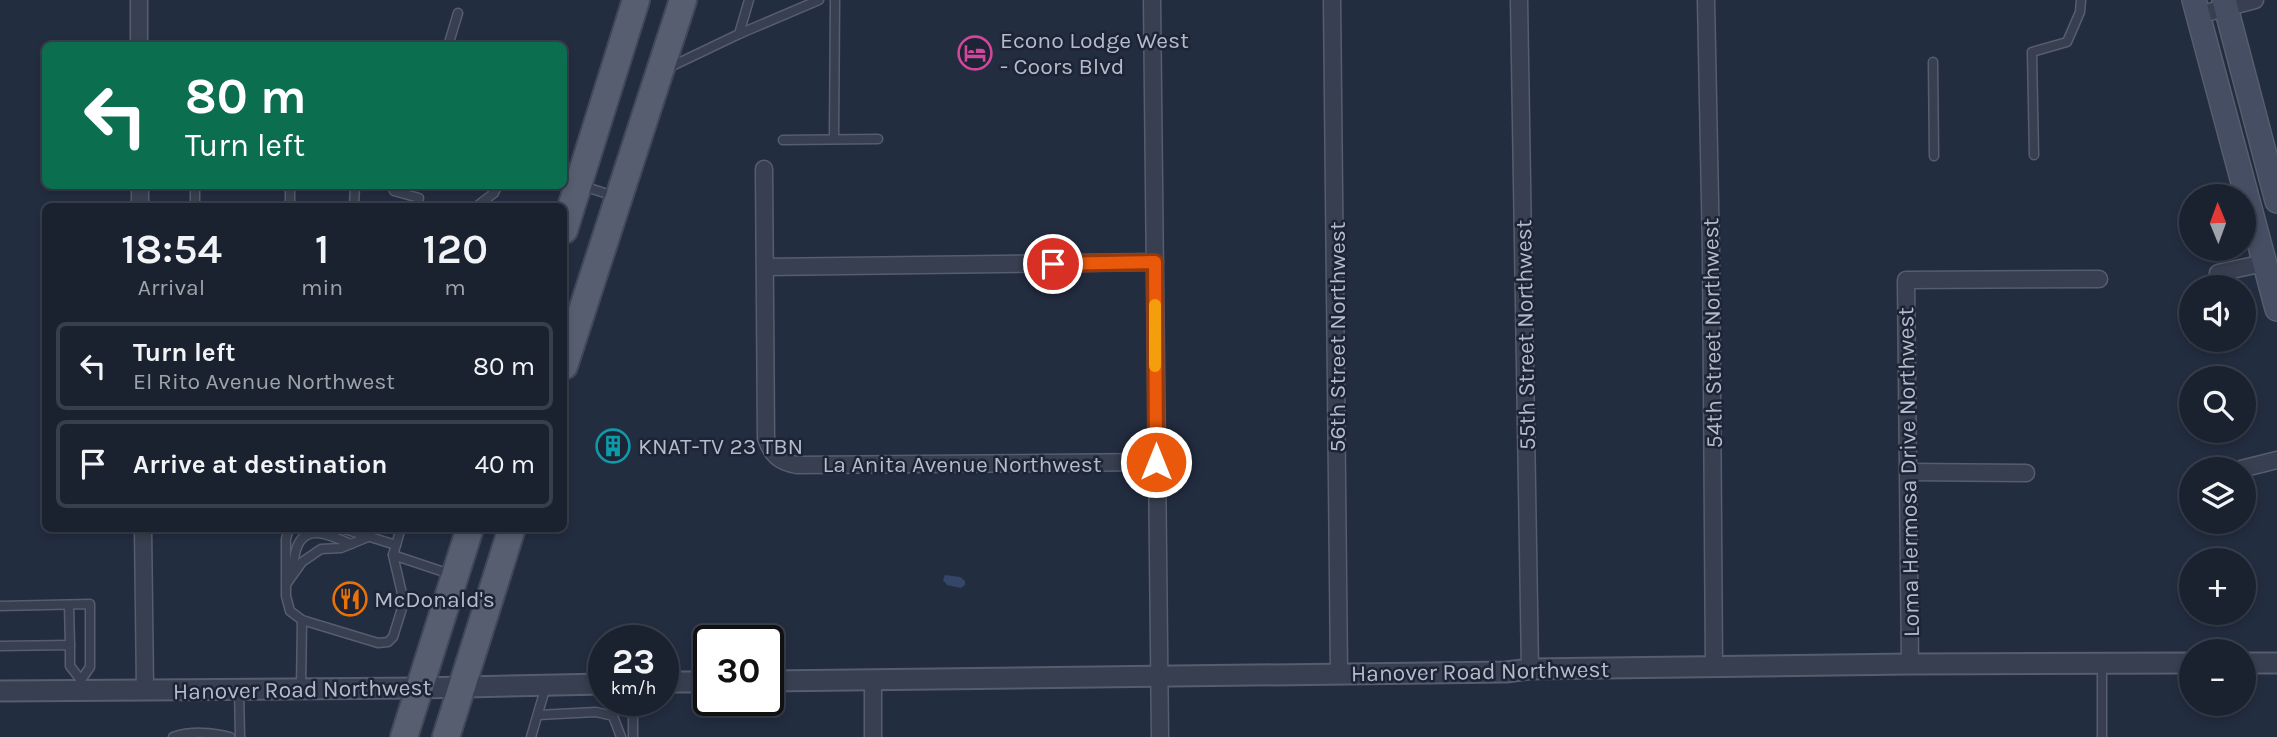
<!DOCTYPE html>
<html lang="en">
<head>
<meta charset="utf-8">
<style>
	body { margin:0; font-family:Karla,sans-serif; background:#232a38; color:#f1f3f6; height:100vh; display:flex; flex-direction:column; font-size:26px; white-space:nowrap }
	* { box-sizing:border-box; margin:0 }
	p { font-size:23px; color:#9fa4ab }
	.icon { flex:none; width:38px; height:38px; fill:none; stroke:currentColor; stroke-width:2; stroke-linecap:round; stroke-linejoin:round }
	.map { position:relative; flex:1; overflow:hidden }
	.sheet { position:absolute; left:42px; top:203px; width:525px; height:329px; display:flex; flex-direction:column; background:#1a2230; border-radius:10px; box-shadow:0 4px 10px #0003,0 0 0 2px #383f4c }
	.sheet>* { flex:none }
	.banner { position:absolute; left:42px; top:42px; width:525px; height:147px; border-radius:10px; box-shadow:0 4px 10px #0003,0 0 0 2px #383f4c; background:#0b6e4f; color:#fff; overflow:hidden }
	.needle { width:46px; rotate:359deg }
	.fabs { position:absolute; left:2179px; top:184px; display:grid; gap:14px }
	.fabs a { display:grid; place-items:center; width:77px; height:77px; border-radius:50%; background:#1a2230; box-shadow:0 4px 10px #0003,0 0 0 2px #383f4c; font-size:35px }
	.speed { position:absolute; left:588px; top:625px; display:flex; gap:14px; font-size:35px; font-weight:700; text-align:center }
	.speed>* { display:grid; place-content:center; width:91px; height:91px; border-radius:50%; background:#1a2230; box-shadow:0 4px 10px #0003,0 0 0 2px #383f4c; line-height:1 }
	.speed small { font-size:18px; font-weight:400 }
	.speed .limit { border:4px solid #111; border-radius:10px; background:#fff; color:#111 }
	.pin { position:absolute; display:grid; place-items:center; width:60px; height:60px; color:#fff; margin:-30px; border:4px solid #fff; border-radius:50%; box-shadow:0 2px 7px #0007 }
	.me { position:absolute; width:77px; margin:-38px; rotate:0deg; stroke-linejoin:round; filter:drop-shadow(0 0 5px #0008) }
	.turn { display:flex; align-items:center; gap:24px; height:147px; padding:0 28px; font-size:32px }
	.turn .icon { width:91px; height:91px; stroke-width:2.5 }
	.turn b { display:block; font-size:49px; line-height:60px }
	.eta { display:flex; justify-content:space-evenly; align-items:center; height:119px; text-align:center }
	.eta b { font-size:42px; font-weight:600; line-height:49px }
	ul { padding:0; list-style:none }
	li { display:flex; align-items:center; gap:21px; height:88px; margin:0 14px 10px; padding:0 14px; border:4px solid #383f4c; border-radius:10px }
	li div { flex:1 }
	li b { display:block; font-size:26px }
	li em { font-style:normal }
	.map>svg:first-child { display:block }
	.water { fill:#364668 }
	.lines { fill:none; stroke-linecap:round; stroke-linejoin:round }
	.service-casing { stroke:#565d6e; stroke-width:11 }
	.minor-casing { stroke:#565d6e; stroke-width:19 }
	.tertiary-casing { stroke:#565d6e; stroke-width:23 }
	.secondary-casing { stroke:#565d6e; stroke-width:26 }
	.primary-casing { stroke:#414859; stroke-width:30 }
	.service { stroke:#383f50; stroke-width:8 }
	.minor { stroke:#383f50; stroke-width:16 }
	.tertiary { stroke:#383f50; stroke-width:19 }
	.secondary { stroke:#454e63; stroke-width:23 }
	.primary { stroke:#565e70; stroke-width:26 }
	.route-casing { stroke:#983908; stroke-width:18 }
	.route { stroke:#ea580c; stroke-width:12 }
	.slow { stroke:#f59e0b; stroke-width:12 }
	.labels { text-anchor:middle; stroke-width:5; stroke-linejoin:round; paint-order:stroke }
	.poi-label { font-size:23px; fill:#b4bbcb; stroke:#1d2435; text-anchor:start }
	.street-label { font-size:23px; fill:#b4bbcb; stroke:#1d2435 }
</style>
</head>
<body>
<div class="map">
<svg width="2277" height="737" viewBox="0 0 2277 737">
	<rect width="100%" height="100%" fill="#232d40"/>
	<!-- water -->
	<path class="water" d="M945,575L960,577L965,581V585L961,588L947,585L943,580Z"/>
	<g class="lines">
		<defs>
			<g id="service">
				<path d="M739,34L749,0"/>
				<path d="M448,46L458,13"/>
				<path d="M1933,62L1934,156"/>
				<path d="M668,68L739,34L819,0"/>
				<path d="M834,138L835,0"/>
				<path d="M783,140L878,139"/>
				<path d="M2034,155L2032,52L2067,42L2080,12L2081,0"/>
				<path d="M564,180L614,196"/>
				<path d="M195,186V206"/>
				<path d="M290,186V206"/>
				<path d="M392,186L394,191L419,198L417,206"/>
				<path d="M354,206L355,186"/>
				<path d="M477,206L494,193L497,186"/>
				<path d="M289,528L286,539V596L290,611L302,620L378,643L388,642L393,637L404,602L393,555"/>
				<path d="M341,528L396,545"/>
				<path d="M401,528L393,555L450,574"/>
				<path d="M294,571C293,555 297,531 318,533C329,534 341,540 351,544"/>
				<path d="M287,583L302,562L321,549L341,548L368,537"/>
				<path d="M69,605L70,645"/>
				<path d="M0,606L90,604V667L81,680V690"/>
				<path d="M0,646L70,645V666L81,680"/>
				<path d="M301,687L302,620"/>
				<path d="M239,690L240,737"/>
				<path d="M633,700V737"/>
				<path d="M538,715L596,712L613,716L621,737"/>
				<path d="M173,737C190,731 213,732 230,737"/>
				<path d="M531,737L546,686"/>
				<path d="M2102,737V663"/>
			</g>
			<g id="minor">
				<path d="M139,0V46"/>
				<path d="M1152,0L1160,737"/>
				<path d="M1332,0L1339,674"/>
				<path d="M1519,0L1530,669"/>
				<path d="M1706,0L1711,251L1714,667"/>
				<path d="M2198,15L2255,0"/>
				<path d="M764,169L766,438C772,455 779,462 797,465L1156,462"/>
				<path d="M140,186V206"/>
				<path d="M765,267L1155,262"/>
				<path d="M2218,273L2264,263"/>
				<path d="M2241,469L2277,460"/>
				<path d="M1909,472L2026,473"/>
				<path d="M143,528L145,690"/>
				<path d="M1910,664L1906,280L2099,279"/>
				<path d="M873,679V737"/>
			</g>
			<g id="tertiary">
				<path d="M2244,663H2277"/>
				<path d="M768,681L1506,672L1530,669L1910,664L2191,663"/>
				<path d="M663,682H709"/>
				<path d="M0,691L420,688L604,684"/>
			</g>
			<g id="secondary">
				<path d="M2194,0L2277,309"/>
				<path d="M2224,0L2277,201"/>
			</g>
			<g id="primary">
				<path d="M564,230L636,0"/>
				<path d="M564,366L683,0"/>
				<path d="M404,737L470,528"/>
				<path d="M446,737L512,528"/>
			</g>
		</defs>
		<!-- service casing -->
		<use href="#service" class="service-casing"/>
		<!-- minor casing -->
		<use href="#minor" class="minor-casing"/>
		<!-- tertiary casing -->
		<use href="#tertiary" class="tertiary-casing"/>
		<!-- secondary casing -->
		<use href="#secondary" class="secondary-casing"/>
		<!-- primary casing -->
		<use href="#primary" class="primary-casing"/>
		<!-- service -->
		<use href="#service" class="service"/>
		<!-- minor -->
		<use href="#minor" class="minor"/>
		<!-- tertiary -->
		<use href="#tertiary" class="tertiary"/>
		<!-- secondary -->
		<use href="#secondary" class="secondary"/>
		<!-- primary -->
		<use href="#primary" class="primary"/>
	</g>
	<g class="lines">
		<defs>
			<path id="route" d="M1053,264L1155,262L1156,462"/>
		</defs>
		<!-- route casing -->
		<use href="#route" class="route-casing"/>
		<!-- route -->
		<use href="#route" class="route"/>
		<!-- slow -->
		<path class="slow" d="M1155,305V366"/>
	</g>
	<!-- icons -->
	<defs>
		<symbol id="hotel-ring" viewBox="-11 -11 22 22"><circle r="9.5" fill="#1d2435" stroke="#d1479c" stroke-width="1.5"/><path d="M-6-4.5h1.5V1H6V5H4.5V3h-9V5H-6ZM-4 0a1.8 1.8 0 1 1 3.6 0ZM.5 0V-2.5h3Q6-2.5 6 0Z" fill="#d1479c"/></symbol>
		<symbol id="building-ring" viewBox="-11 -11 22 22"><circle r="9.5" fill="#1d2435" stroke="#0f9aa8" stroke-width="1.5"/><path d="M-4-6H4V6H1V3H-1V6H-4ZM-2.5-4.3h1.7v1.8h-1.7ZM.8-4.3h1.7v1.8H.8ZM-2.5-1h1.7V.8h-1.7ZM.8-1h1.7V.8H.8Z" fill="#0f9aa8"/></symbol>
		<symbol id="restaurant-ring" viewBox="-11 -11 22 22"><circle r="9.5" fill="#1d2435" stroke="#e8710a" stroke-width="1.5"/><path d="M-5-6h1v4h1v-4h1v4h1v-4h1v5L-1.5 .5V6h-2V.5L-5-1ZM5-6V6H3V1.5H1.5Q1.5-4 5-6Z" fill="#e8710a"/></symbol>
	</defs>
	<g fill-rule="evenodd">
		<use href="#hotel-ring" x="956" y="34" width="38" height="38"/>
		<use href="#building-ring" x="594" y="427" width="38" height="38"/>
		<use href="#restaurant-ring" x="331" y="580" width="38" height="38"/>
	</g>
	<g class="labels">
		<!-- poi labels -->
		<g class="poi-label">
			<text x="1000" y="48">Econo Lodge West<tspan x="1000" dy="26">- Coors Blvd</tspan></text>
			<text x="638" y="454">KNAT-TV 23 TBN</text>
			<text x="374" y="607">McDonald's</text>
		</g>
		<!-- street labels -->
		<g class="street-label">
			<text transform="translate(1712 333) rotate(-91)" y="8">54th Street Northwest</text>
			<text transform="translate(1525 335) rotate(-91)" y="8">55th Street Northwest</text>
			<text transform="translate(1337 337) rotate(-90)" y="8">56th Street Northwest</text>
			<text x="962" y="472">La Anita Avenue Northwest</text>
			<text transform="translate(1908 472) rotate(-91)" y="8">Loma Hermosa Drive Northwest</text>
			<text transform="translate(1480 671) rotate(-1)" y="8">Hanover Road Northwest</text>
			<text transform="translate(302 689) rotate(-1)" y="8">Hanover Road Northwest</text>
		</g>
	</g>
</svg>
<div class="fabs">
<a><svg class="needle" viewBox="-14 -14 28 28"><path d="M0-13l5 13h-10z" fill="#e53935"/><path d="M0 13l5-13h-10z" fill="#9fa4ab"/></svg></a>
<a><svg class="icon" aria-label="sound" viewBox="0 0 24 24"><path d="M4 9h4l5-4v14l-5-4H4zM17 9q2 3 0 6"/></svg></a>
<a><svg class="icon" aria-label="search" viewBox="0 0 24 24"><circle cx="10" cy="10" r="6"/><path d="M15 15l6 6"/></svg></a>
<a><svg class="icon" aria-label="layers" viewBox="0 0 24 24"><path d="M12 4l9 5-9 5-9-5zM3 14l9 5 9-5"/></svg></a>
<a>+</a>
<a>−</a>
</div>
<div class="speed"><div>23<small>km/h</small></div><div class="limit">30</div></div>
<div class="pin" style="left:1053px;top:264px;background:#d93025"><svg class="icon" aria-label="arrive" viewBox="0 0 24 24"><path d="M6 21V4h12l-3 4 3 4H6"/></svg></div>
<svg class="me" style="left:1156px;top:462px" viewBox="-20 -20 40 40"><circle r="17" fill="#ea580c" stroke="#fff" stroke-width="3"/><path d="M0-11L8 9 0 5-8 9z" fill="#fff"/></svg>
<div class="banner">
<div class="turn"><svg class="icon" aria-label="left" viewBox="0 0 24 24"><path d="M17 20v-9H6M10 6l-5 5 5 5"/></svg><div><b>80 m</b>Turn left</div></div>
</div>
<section class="sheet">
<div class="eta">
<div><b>18:54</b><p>Arrival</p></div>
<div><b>1</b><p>min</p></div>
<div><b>120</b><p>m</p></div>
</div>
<ul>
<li><svg class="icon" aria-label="left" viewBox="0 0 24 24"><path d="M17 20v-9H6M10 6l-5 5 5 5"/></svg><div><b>Turn left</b><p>El Rito Avenue Northwest</p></div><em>80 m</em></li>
<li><svg class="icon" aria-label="arrive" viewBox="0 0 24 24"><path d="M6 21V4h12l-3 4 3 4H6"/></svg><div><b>Arrive at destination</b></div><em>40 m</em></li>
</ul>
</section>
</div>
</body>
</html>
